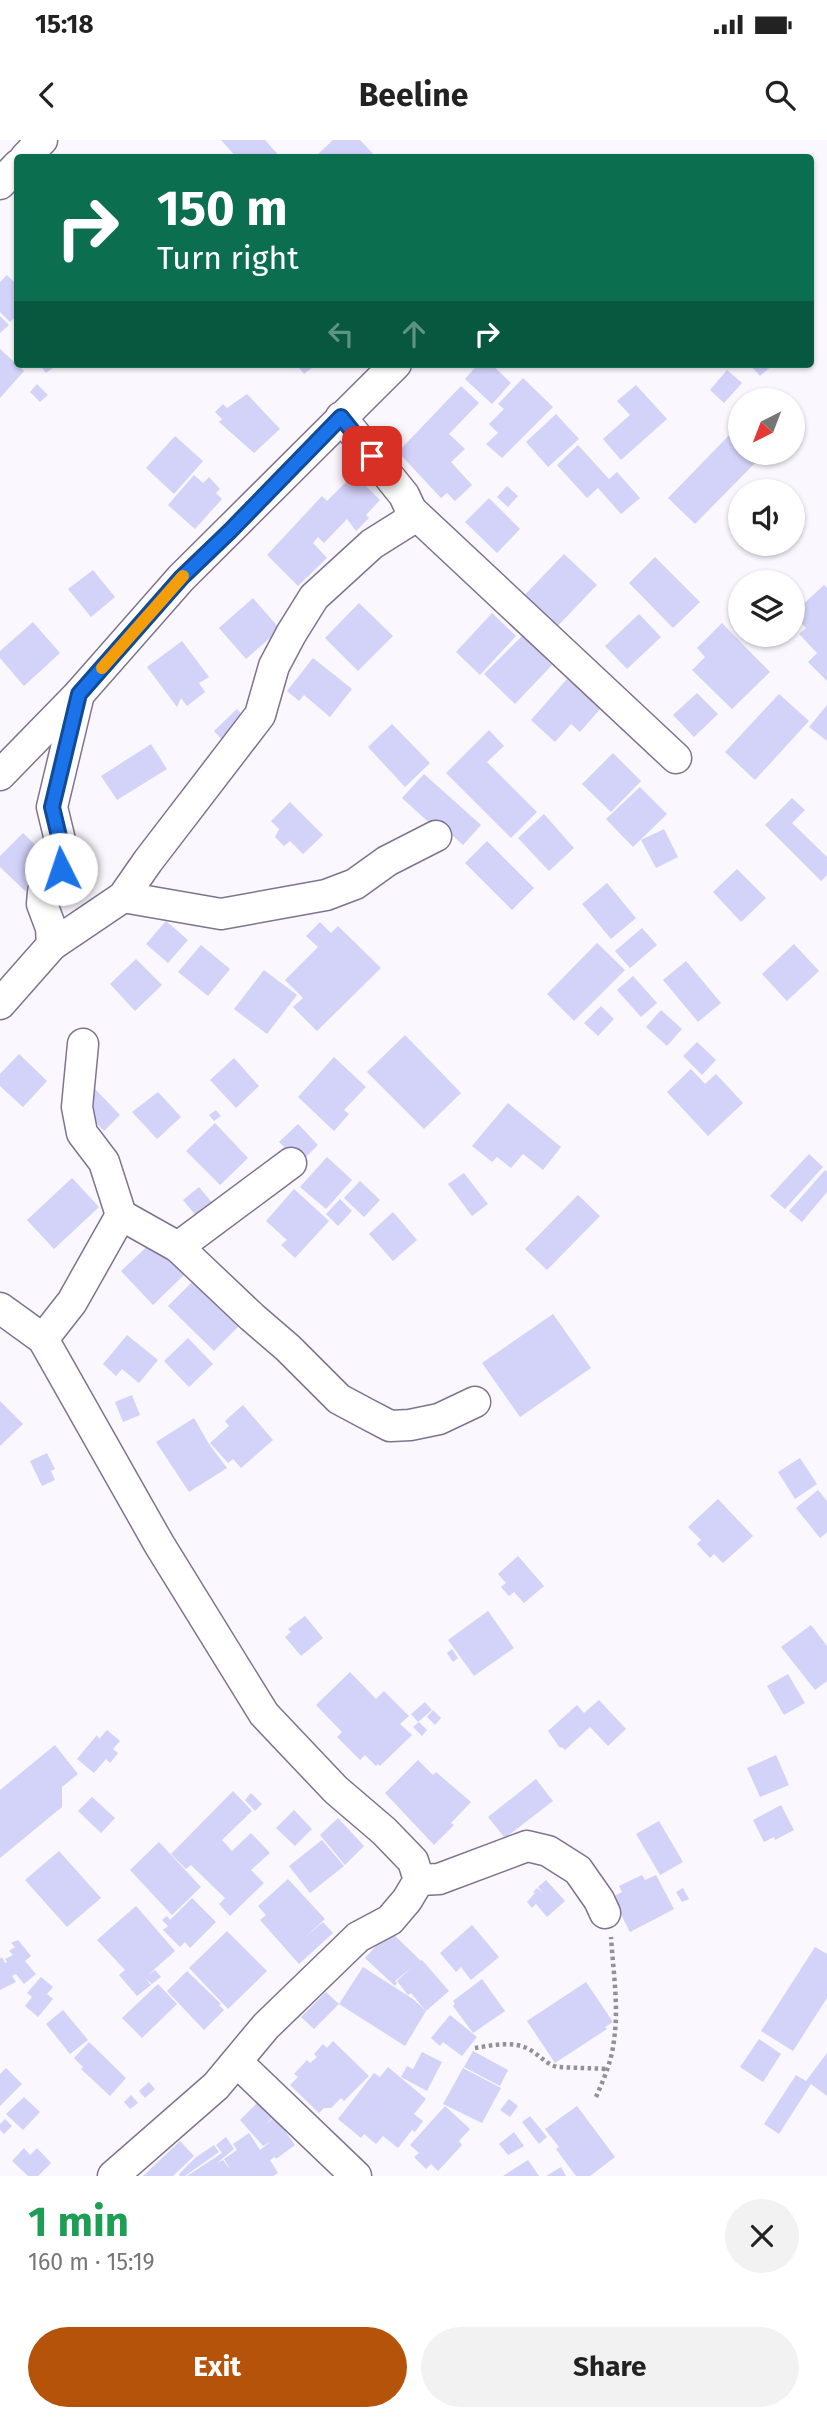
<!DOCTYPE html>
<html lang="en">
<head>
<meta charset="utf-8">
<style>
	body { margin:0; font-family:"Fira Sans",sans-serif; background:#f2f2f2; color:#222; height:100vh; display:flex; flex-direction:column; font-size:26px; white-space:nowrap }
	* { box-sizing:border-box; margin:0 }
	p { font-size:23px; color:#767676 }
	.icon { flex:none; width:38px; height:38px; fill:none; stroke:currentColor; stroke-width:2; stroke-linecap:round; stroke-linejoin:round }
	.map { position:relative; height:2036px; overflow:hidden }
	.panel { display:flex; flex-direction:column; background:#fff; flex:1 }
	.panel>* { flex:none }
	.hud { position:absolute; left:14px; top:14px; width:800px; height:214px; border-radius:7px; box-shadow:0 2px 5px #0004; background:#0b6e4f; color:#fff; overflow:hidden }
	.needle { width:46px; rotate:222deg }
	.buttons { position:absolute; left:728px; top:248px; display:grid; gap:14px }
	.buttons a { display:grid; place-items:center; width:77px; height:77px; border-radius:50%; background:#fff; box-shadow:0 2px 5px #0004; font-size:35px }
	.pin { position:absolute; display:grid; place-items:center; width:60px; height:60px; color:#fff; margin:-30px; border-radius:14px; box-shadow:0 4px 10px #0006 }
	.me { position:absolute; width:77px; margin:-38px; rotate:356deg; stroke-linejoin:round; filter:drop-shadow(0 0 5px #0008) }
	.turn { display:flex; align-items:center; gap:24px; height:147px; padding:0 28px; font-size:32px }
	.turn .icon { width:91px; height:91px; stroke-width:2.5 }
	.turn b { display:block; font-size:49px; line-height:60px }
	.lanes { display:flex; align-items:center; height:66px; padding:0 28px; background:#0003; justify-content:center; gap:35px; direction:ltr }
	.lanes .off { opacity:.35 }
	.round { display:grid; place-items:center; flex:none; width:74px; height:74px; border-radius:37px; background:#f2f2f2 }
	.head { display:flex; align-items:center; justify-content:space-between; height:119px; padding:0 28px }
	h1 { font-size:42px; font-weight:700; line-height:52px; color:#1e9e55 }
	.cta { display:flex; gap:14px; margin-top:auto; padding:14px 28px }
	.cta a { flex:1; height:80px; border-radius:42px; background:#b45309; color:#fff; font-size:28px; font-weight:700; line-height:80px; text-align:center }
	.cta a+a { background:#f2f2f2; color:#222 }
	.status { display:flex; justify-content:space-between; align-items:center; height:49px; padding:0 35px; background:#fff; direction:ltr }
	.status svg { height:19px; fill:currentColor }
	header { display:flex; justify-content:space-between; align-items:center; height:91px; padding:0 28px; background:#fff; font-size:32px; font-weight:700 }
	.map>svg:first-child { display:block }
	.building { fill:#d3d2f9 }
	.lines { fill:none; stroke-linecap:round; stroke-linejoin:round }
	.minor-casing { stroke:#80738f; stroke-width:33 }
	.path { stroke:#94909a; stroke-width:4.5; stroke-dasharray:3.5 3.5; stroke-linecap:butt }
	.minor { stroke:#fff; stroke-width:30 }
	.route-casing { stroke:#114b97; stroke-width:18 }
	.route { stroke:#1a73e8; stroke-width:12 }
	.slow { stroke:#f59e0b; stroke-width:12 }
</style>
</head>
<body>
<div class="status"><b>15:18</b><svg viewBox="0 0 49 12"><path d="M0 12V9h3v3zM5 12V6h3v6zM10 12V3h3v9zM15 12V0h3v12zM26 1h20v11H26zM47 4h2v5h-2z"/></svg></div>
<header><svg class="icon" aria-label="back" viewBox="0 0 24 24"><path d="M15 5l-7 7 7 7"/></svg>Beeline<svg class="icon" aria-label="search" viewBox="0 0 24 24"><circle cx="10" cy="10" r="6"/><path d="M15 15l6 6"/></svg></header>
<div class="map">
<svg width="827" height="2036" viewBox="0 0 827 2036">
	<rect width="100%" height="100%" fill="#faf7fe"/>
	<!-- building -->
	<g class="building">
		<path d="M221,0H265L281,18H237Z"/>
		<path d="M333,0H360L377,18H314Z"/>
		<path d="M7,135L18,146V175L10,182L0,172V142Z"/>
		<path d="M0,176L9,185L0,193Z"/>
		<path d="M0,209L24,231L0,258Z"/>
		<path d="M39,224H58L46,233Z"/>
		<path d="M296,224H317L304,234Z"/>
		<path d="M478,224H491L511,243L492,264L465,239Z"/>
		<path d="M749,224H774L760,236Z"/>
		<path d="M727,230L742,243L724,263L710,250Z"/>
		<path d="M523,238L553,267L502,318L486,304L498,293L489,284L504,269L498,264Z"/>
		<path d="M37,244L48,255L40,262L30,252Z"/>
		<path d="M636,245L667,279L621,320L603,299L630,275L617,261Z"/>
		<path d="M461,246L479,263L449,294L465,309L451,322L472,345L455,361L447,353L441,358L398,312Z"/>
		<path d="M247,254L280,289L254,313L219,282L231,271L222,279L215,272L223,264L227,268Z"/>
		<path d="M556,274L579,299L548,327L526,302Z"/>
		<path d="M740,284V313H765L695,384L668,358Z"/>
		<path d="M175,296L203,321L174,354L146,328Z"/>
		<path d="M578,305L609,339L617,332L640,358L621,374L598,348L587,358L557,325Z"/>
		<path d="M354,334L380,360L366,375L369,378L356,391L347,379L324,403L318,397L313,403L327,418L298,446L267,415L322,356L327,361Z"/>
		<path d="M194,335L203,343L209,337L220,349L216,353L222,359L195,389L168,365Z"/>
		<path d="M507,346L518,356L508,367L497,357Z"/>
		<path d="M489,358L520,389L497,413L465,382Z"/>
		<path d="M564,414L597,445L551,493L518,462Z"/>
		<path d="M655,417L700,462L673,488L629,443Z"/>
		<path d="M93,430L115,457L91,477L68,449Z"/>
		<path d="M824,445L827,448V541L808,522L817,513L799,494L806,488L797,479L802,474L798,469Z"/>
		<path d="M253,458L280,489L246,519L219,488Z"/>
		<path d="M359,463L393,496L358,531L325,498Z"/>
		<path d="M492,473L516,496L480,535L456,512Z"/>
		<path d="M639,474L661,497L627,529L605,506Z"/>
		<path d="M33,482L60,513L24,546L0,518V511Z"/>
		<path d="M722,483L770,532L732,569L692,530L705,517L697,508Z"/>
		<path d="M522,496L552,525L515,564L484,534Z"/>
		<path d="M182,501L209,537L199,543L205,552L187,566L181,558L177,567L147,527Z"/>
		<path d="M313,518L352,549L330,577L304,555L299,561L287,551Z"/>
		<path d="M567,539L601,568L580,592L571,584L555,602L531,580Z"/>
		<path d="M697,553L718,574L694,597L673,575Z"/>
		<path d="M779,554L809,581L755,640L725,612Z"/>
		<path d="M827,565V601L809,587Z"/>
		<path d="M237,569L248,581L230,608L214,591Z"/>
		<path d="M392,584L430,623L405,647L368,607Z"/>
		<path d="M489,590L504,606L487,622L537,672L511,698L446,633Z"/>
		<path d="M151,604L167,629L117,660L101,636Z"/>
		<path d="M613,613L641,641L611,672L582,644Z"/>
		<path d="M424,634L481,685L463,705L440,684L436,689L402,658Z"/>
		<path d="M640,647L667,674L633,707L606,679Z"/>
		<path d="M792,658L805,670L792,683L827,717V735L821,741L765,685Z"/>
		<path d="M290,662L323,695L303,714L290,701L284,706L275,697L279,689L271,681Z"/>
		<path d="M544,674L574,708L549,731L518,698Z"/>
		<path d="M664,689L678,717L656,728L641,700Z"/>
		<path d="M23,693L53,722L25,751L0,727V716Z"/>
		<path d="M487,701L534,748L512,770L465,723Z"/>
		<path d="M737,729L766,758L741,782L713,752Z"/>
		<path d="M607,743L636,778L611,799L582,764Z"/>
		<path d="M166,781L188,800L168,823L146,804Z"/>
		<path d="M320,782L331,793L338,786L381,828L317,891L293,867L303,858L285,840L318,807L306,796Z"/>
		<path d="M642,788L657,805L630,828L615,811Z"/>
		<path d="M597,803L625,830L574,881L547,854Z"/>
		<path d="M794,804L819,831L787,861L762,834Z"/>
		<path d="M201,805L230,829L208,856L178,832Z"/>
		<path d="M136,819L162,845L135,871L110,844Z"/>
		<path d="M686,821L721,863L698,882L663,840Z"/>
		<path d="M264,830L297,855L267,894L234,869Z"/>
		<path d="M633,836L657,863L641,877L617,850Z"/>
		<path d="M601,866L614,879L598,896L584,883Z"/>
		<path d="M661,870L682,889L667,906L646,887Z"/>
		<path d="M405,895L461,953L424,989L367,932Z"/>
		<path d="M697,902L716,920L702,935L683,916Z"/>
		<path d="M19,914L47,941L23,967L0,946V934Z"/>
		<path d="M334,917L366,947L344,970L349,974L334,991L298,957Z"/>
		<path d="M234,918L259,946L236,968L210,940Z"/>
		<path d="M691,929L705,944L716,934L743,963L708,996L667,952Z"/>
		<path d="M95,949L120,975L104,991L79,965Z"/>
		<path d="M158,952L181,977L157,999L132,972Z"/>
		<path d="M508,963L561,1007L543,1030L523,1014L511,1028L497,1017L492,1022L472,1006Z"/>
		<path d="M216,970L221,976L214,981L209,975Z"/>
		<path d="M215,983L248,1018L220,1045L186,1011Z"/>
		<path d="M298,984L318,1005L300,1023L279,1002Z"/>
		<path d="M809,1014L823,1027L785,1069L770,1056Z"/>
		<path d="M327,1017L352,1040L326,1069L300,1047Z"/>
		<path d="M825,1030L827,1032V1052L802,1082L789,1071Z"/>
		<path d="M464,1033L488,1064L472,1076L448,1044Z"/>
		<path d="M72,1038L99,1067L54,1109L27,1080Z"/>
		<path d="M360,1041L380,1060L364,1077L344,1058Z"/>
		<path d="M199,1047L214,1065L198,1078L183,1060Z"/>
		<path d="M294,1049L329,1081L295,1118L281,1105L287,1100L266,1081Z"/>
		<path d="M578,1055L600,1076L547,1130L525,1109Z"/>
		<path d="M340,1059L352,1071L338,1086L326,1074Z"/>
		<path d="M393,1072L417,1100L393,1121L369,1094Z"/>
		<path d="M155,1099L186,1133L153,1165L121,1131Z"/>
		<path d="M197,1137L243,1182L214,1211L168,1166Z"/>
		<path d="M553,1174L591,1228L520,1277L482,1223Z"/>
		<path d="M127,1195L158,1220L139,1243L122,1229L116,1236L103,1224Z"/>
		<path d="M188,1198L213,1224L189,1247L164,1221Z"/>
		<path d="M132,1255L140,1275L123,1282L115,1262Z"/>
		<path d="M0,1261L23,1284L0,1306Z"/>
		<path d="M243,1265L273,1300L241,1328L233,1319L228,1323L210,1303L229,1286L225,1281Z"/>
		<path d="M194,1278L209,1304L227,1328L189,1352L156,1302Z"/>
		<path d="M47,1313L55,1329L51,1331L55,1340L42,1346L30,1321Z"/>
		<path d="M800,1318L817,1344L795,1359L778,1332Z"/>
		<path d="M818,1350L827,1361V1392L820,1398L796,1368Z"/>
		<path d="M718,1359L753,1396L723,1423L714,1414L710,1418L697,1404L701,1400L688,1387Z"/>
		<path d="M518,1416L544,1446L524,1463L514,1452L509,1456L501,1447L506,1443L498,1434Z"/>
		<path d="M488,1471L514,1508L474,1536L448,1500Z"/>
		<path d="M305,1476L323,1498L301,1516L285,1497L291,1492L288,1489Z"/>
		<path d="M811,1485L827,1506V1541L815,1550L781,1507Z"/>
		<path d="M452,1509L458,1518L453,1522L447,1513Z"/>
		<path d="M350,1532L376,1559L384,1551L409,1576L400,1584L412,1595L380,1626L378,1624L376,1626L365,1615L360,1620L337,1597L342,1592L316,1565Z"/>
		<path d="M788,1534L805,1563L784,1575L767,1546Z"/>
		<path d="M599,1560L626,1589L608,1606L590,1587L565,1610L562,1607L560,1608L548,1591L577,1565L584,1573Z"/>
		<path d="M425,1562L432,1570L418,1582L411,1574Z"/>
		<path d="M433,1570L441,1578L435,1585L427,1577Z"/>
		<path d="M419,1582L427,1590L422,1596L413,1587Z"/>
		<path d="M107,1590L120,1601L113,1609L118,1613L110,1623L106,1619L94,1633L77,1619L97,1595L99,1599Z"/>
		<path d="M55,1605L78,1634L62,1647V1667L0,1718V1650Z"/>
		<path d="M776,1615L789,1645L760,1657L747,1628Z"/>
		<path d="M418,1620L433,1635L436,1632L471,1662L451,1683L454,1685L434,1705L385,1653Z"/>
		<path d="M536,1639L553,1661L505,1698L488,1677Z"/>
		<path d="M233,1651L252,1671L222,1700L232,1711L251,1693L270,1713L251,1730L264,1743L230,1776L219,1764L225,1758L191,1725L186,1729L171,1714Z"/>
		<path d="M251,1653L262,1664L255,1671L245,1660Z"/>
		<path d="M92,1657L115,1678L101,1693L78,1671Z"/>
		<path d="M781,1665L794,1690L775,1700L774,1697L764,1702L753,1680Z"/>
		<path d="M294,1670L312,1689L295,1706L276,1688Z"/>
		<path d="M338,1678L364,1706L345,1725L320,1695Z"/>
		<path d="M659,1681L683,1722L660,1735L636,1694Z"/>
		<path d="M322,1700L344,1726L310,1753L289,1726Z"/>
		<path d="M159,1702L201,1747L172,1775L130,1730Z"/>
		<path d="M59,1711L101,1758L67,1787L25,1740Z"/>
		<path d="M642,1735L645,1740L656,1735L674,1769L630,1792L612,1757L622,1752L619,1746Z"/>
		<path d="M288,1739L325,1779L304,1798L323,1782L333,1793L299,1824L260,1780L266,1775L258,1766Z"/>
		<path d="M546,1740L565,1761L547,1777L536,1764L532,1768L527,1762L535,1753L533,1752L537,1748L543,1753L538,1747Z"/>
		<path d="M683,1748L689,1759L682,1762L676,1752Z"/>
		<path d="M192,1758L216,1782L190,1808L185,1802L180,1807L163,1790L168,1786L162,1780L167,1776L170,1780Z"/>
		<path d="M136,1766L175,1811L148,1835L155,1830L161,1837L152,1844L145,1838L151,1845L137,1856L119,1835L125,1830L97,1800Z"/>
		<path d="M472,1785L499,1817L471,1840L461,1827L456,1832L440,1813Z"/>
		<path d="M227,1791L267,1831L228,1869L189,1828Z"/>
		<path d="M390,1791L421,1821L422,1820L449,1851L426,1871L411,1853L408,1855L397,1841L411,1828L395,1841L397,1843L395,1846L365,1818Z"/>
		<path d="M18,1800L31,1816L25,1821L36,1834L24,1844L16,1834L12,1836L16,1842L0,1850V1819L2,1817L5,1823L7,1822L5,1819L13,1815L9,1811L15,1807L11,1803Z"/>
		<path d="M815,1807L827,1814V1858L793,1911L761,1891Z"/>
		<path d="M363,1827L413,1859L426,1871L405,1906L339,1864Z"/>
		<path d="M187,1831L221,1864L219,1865L224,1870L204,1890L167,1851Z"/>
		<path d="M41,1837L53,1847L47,1854L53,1859L38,1877L25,1866L32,1857L27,1853Z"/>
		<path d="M482,1839L505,1871L473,1893L453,1866L455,1864L453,1861Z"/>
		<path d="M586,1842L613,1882L605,1887L607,1889L555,1923L527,1881Z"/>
		<path d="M158,1844L177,1864L142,1898L122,1878Z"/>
		<path d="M326,1852L339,1864L314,1889L301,1877Z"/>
		<path d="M63,1870L88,1900L70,1914L46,1884Z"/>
		<path d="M450,1875L477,1897L462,1916L443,1902L440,1906L431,1898Z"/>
		<path d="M759,1899L781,1914L763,1942L740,1927Z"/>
		<path d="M333,1901L369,1936L344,1961L341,1958L331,1968H324L319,1973L290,1945L298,1937L294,1934L307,1920L310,1923L317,1917L314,1914L323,1904L327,1908Z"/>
		<path d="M89,1902L126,1938L110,1956L81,1929L83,1927L74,1918Z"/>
		<path d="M473,1911L508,1930L500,1946L464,1927Z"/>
		<path d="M422,1912L442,1922L427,1951L401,1937L407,1926L413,1929Z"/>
		<path d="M827,1913V1956L811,1944L779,1994L764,1984L796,1935L806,1941Z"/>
		<path d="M388,1927L426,1959L414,1974L423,1981L415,1992L412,1990L398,2008L383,1996L376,2004L364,1994L361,1998L338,1979L374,1933L380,1937Z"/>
		<path d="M6,1928L22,1944L0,1966V1934Z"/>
		<path d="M463,1928L501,1948L482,1983L443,1964Z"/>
		<path d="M149,1942L155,1949L145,1958L139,1951Z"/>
		<path d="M131,1955L138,1963L130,1969L124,1962Z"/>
		<path d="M24,1957L40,1972L23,1990L6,1974Z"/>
		<path d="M509,1959L518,1966L510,1977L500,1970Z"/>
		<path d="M258,1962L273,1977L266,1984L275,1977L295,2005L276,2019L275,2017L270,2020L278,2033L273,2036H187L222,2013L216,2005L226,1997L234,2009L217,2023L223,2020L231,2030L224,2019L237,2010L233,2004L249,1993L260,2010L271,2001L263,2006L240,1980Z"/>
		<path d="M445,1966L470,1989L459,2001L462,2005L438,2031L431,2024L426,2029L414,2017L419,2013L410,2005Z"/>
		<path d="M577,1966L615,2017L590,2036H576L556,2009L559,2007L545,1989Z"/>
		<path d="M530,1976L547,1997L539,2004L522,1982Z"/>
		<path d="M5,1979L12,1986L4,1994L0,1990V1984Z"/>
		<path d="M514,1992L524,2006L508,2015L499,2004Z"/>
		<path d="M180,2001L194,2016L173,2036H143Z"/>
		<path d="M214,2005L219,2012L185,2036H180L179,2034L195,2018Z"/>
		<path d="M24,2008L30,2015L37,2008L51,2023L38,2036H28L12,2021Z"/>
		<path d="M528,2020L539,2036H503Z"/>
		<path d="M561,2027L566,2036H546Z"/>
	</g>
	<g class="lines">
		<defs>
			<g id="minor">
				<path d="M25,18L42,0"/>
				<path d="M0,44L18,25"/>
				<path d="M411,370L676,618"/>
				<path d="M0,635L79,554L181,438L396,224"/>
				<path d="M123,757L221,774L326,755L355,744L387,721L436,696"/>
				<path d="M52,805L123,757L148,721L260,575L274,526L291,494L314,457L372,404L407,382L411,370L404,355L341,277"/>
				<path d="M0,864L52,805L51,788L42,764L43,752L61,729L64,717L52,667L79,554"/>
				<path d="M121,1075L178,1107L252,1177L288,1208L339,1259L367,1274L390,1286L410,1285L439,1279L475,1262"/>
				<path d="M178,1107L291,1023"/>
				<path d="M0,1168L43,1199L159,1404L264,1574L336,1650L384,1691L413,1721L419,1740L407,1760L390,1780L358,1797L266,1886L216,1946L113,2036"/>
				<path d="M43,1199L72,1162L121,1075L104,1022L82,993L77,967L83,904"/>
				<path d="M419,1740L439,1739L527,1706L548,1711L578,1730L599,1760L605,1773"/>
				<path d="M237,1922L356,2036"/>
			</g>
		</defs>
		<!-- minor casing -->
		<use href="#minor" class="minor-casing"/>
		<!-- path -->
		<g class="path">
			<path d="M475,1908C493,1905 516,1900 532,1911C541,1917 547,1924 557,1927L608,1929"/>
			<path d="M596,1957C604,1939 612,1920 614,1900C619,1866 613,1830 611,1797"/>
		</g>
		<!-- minor -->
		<use href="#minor" class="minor"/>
	</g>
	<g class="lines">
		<defs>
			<path id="route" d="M61,729L64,717L52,667L79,554L181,438L230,391L341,277L372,316"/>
		</defs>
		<!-- route casing -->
		<use href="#route" class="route-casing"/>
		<!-- route -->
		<use href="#route" class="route"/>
		<!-- slow -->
		<path class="slow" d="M102,528L183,436"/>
	</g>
</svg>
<div class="buttons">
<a><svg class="needle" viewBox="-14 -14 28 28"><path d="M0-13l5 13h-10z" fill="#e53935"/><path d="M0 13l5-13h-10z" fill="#767676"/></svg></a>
<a><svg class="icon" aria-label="sound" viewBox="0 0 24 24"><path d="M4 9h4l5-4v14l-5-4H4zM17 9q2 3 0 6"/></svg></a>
<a><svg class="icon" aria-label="layers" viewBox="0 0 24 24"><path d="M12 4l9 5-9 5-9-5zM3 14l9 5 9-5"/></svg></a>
</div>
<div class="pin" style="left:372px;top:316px;background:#d93025"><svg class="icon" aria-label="arrive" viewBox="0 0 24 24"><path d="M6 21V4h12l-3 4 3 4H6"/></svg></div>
<svg class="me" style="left:61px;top:729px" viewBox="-20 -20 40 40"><circle r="19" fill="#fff"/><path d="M0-13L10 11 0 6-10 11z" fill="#1a73e8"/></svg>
<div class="hud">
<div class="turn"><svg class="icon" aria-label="right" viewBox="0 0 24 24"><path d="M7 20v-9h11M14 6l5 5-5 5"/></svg><div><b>150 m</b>Turn right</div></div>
<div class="lanes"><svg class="icon off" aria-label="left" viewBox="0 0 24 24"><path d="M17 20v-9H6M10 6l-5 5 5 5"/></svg><svg class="icon off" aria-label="ahead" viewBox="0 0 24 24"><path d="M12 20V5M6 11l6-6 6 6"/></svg><svg class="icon" aria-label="right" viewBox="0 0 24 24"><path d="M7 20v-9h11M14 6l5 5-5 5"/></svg></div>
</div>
</div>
<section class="panel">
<div class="head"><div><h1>1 min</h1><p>160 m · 15:19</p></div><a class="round"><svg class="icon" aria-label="close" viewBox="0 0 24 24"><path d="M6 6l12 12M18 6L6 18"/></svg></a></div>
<div class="cta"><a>Exit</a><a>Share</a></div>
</section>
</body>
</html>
